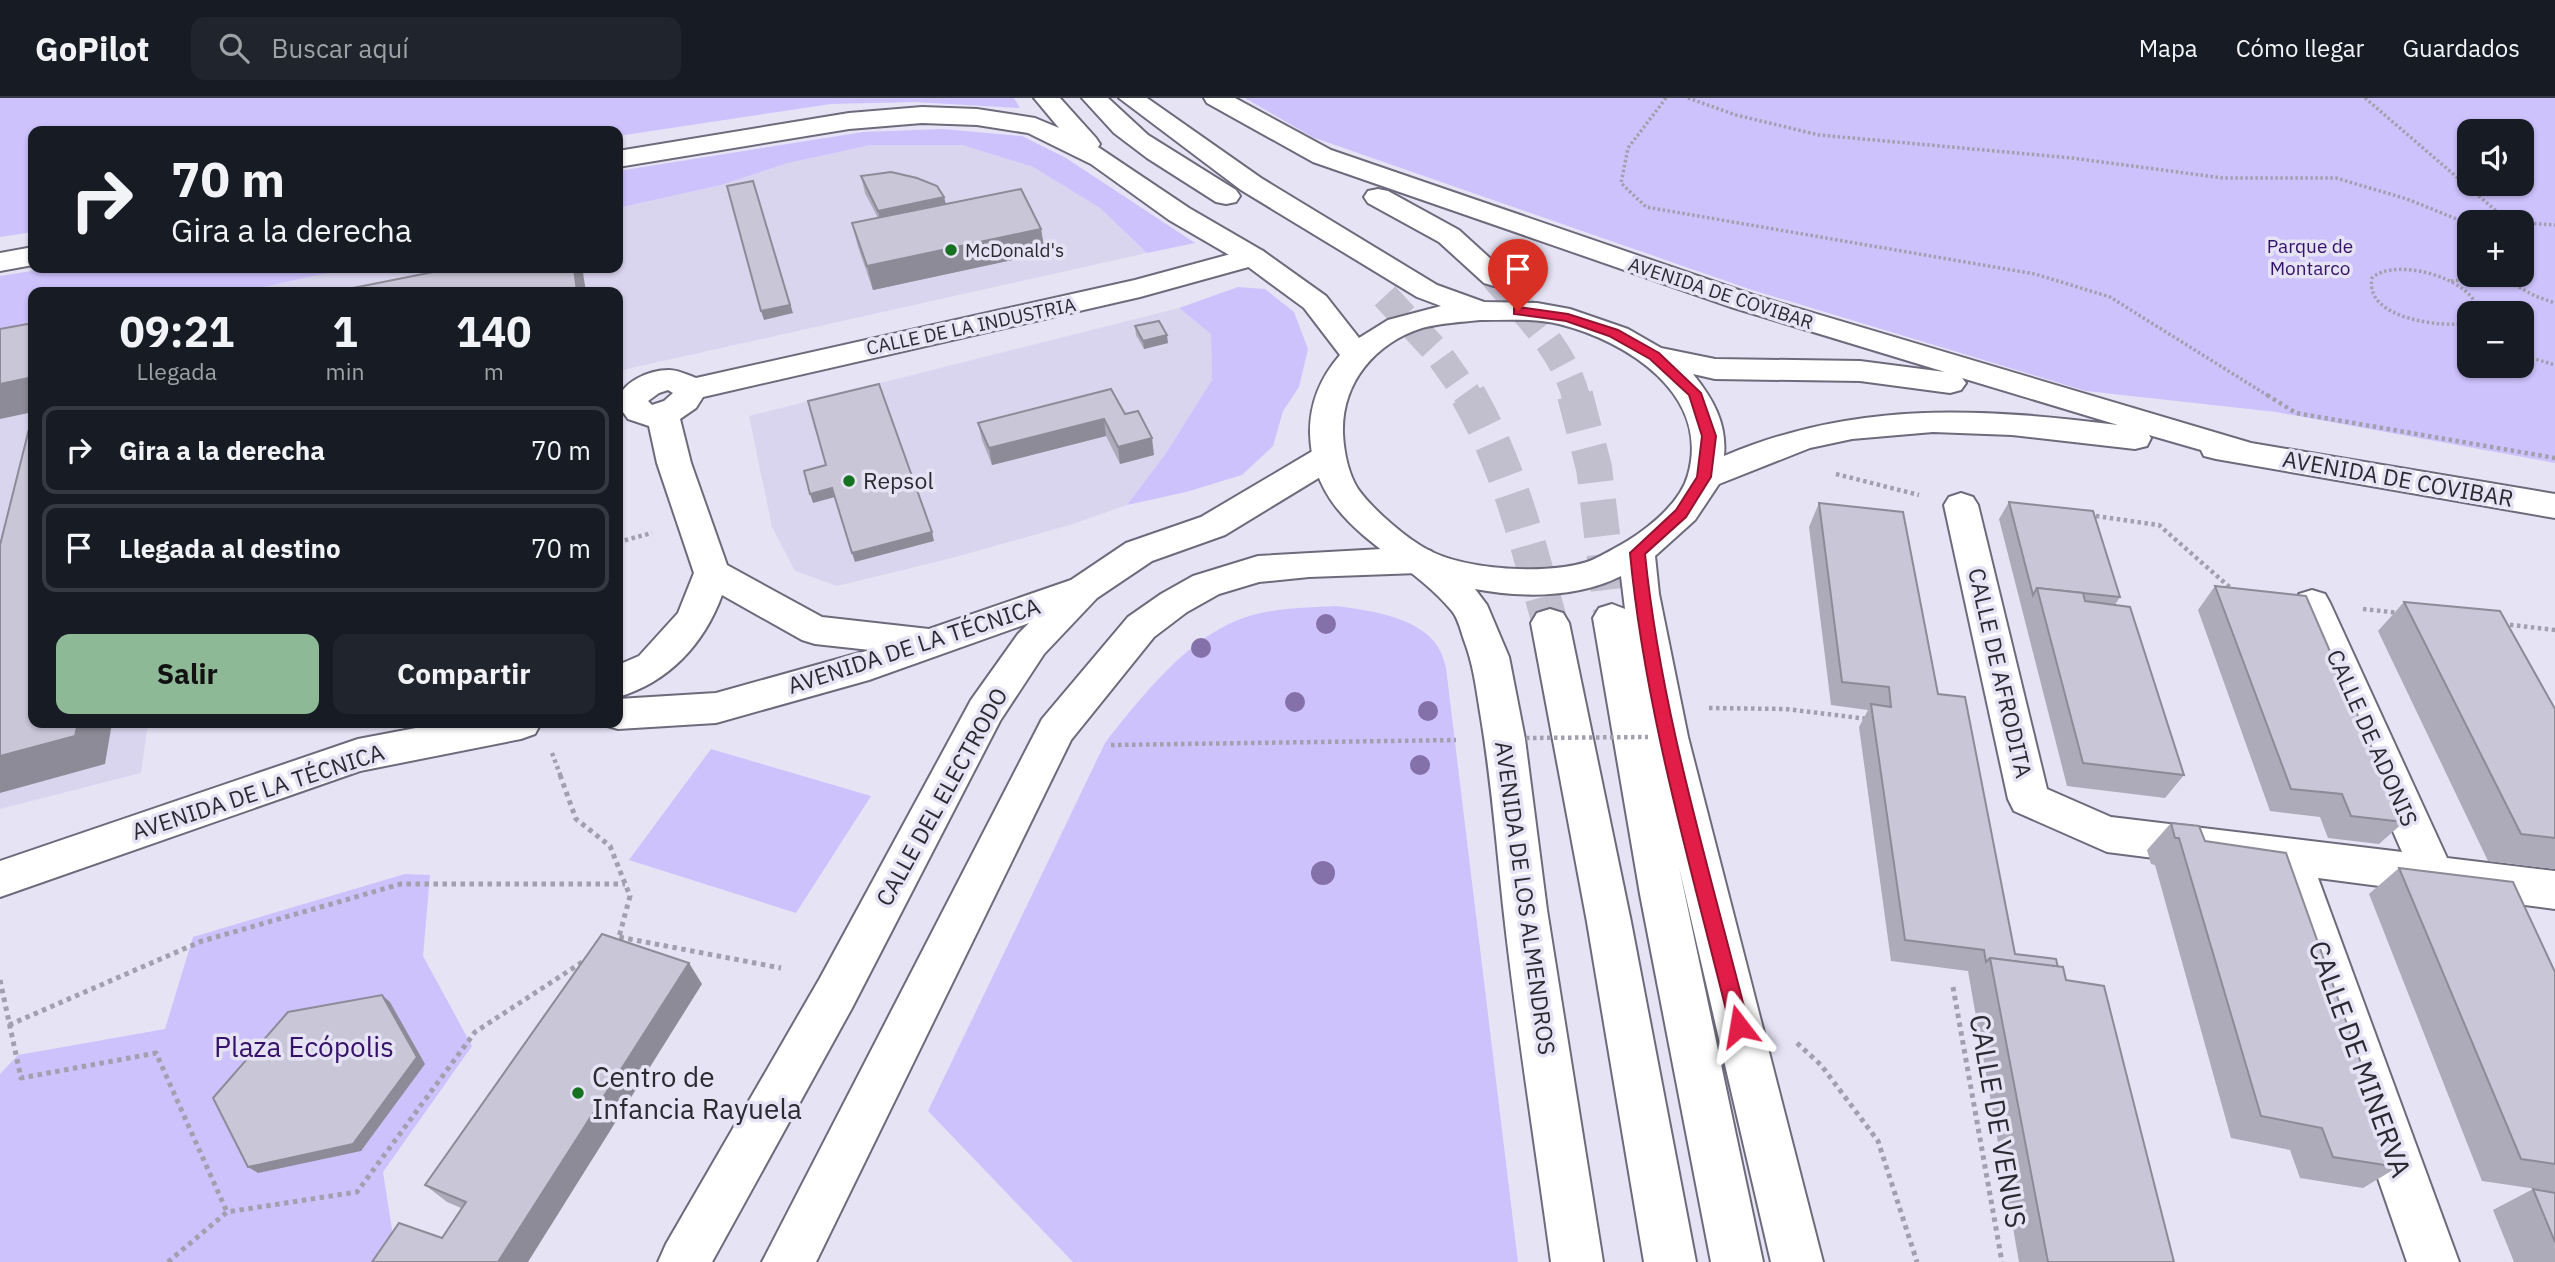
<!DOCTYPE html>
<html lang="es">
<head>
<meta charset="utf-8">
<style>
	body { margin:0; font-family:"IBM Plex Sans",sans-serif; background:#20242c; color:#f1f3f6; height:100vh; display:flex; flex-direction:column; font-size:26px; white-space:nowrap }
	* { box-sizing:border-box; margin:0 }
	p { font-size:23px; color:#9ea1a6 }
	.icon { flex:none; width:38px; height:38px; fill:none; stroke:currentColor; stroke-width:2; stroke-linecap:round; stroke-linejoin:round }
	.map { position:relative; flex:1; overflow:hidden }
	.sheet { position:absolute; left:28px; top:189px; width:595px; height:441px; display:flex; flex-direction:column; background:#171b24; border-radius:14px; box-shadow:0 2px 5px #0004 }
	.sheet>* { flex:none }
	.banner { position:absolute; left:28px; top:28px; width:595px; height:147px; border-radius:14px; box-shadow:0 2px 5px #0004; background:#171b24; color:#f1f3f6; overflow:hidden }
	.fabs { position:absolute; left:2457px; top:21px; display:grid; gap:14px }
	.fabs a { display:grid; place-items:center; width:77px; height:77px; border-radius:14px; background:#171b24; box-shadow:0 2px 5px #0004; font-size:35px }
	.pin { position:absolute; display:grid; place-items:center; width:60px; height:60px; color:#fff; margin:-72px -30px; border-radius:50% 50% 50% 0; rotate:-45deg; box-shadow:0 0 7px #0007 }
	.pin .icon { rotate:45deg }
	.me { position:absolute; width:77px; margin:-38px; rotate:346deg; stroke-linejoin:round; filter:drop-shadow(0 0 5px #0008) }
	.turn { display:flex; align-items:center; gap:24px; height:147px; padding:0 28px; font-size:32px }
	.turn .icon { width:91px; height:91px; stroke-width:2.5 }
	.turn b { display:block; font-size:49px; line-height:60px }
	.eta { display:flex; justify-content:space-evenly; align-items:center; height:119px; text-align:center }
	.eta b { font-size:42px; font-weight:700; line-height:49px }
	.primary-button { display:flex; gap:14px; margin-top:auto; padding:14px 28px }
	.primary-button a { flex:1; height:80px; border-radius:14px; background:#8eb996; color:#111; font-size:28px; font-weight:700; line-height:80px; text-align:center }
	.primary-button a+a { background:#20242c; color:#f1f3f6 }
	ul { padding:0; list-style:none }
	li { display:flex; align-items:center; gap:21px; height:88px; margin:0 14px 10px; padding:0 14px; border:4px solid #363941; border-radius:14px }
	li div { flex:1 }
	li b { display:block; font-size:26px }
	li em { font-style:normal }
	header { display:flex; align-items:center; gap:42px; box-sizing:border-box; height:98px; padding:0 35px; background:#171b24; border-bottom:2px solid #363941 }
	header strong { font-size:33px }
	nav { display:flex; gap:38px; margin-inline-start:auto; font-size:24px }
	.search { width:490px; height:63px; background:#20242c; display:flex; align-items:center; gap:18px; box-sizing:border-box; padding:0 24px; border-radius:14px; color:#9ea1a6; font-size:26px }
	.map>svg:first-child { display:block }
	.built { fill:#dad5ef }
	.green { fill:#cec2fd; fill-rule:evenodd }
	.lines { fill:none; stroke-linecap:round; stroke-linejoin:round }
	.secondary-tunnel-far1 { stroke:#c1bece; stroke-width:28; stroke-dasharray:28 14; stroke-linecap:butt }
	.secondary-tunnel { stroke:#c1bece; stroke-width:36; stroke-dasharray:36 18; stroke-linecap:butt }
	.street-casing { stroke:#6d6a7b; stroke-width:4 }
	.secondary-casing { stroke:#6d6a7b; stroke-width:4 }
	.path-far2 { stroke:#a2a0ae; stroke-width:3.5; stroke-dasharray:2.5 2.5; stroke-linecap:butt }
	.path-far1 { stroke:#a2a0ae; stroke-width:4.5; stroke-dasharray:3.5 3.5; stroke-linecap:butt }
	.path { stroke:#a2a0ae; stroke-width:5; stroke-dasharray:4.5 4.5; stroke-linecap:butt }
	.street { fill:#fff; fill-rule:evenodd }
	.secondary { fill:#fff; fill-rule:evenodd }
	.path-bridge { stroke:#a2a0ae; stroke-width:4.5; stroke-dasharray:3.5 3.5; stroke-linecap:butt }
	.tree { fill:#8571a9 }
	.wall { fill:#adaaba }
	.shaded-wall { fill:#8d8b97 }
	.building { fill:#c9c6d8; stroke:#8d8b97; stroke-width:2 }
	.route { fill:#e11d48; stroke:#92132f; stroke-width:2 }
	.poi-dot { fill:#147221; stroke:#e6e3f5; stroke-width:2.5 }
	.labels { text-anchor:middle; stroke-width:7; stroke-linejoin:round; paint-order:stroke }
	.far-park-label { font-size:19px; fill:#36136a; stroke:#e6e3f5 }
	.far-poi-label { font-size:19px; fill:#2c2a31; stroke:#e6e3f5; text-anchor:start }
	.far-street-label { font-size:19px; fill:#2c2a31; stroke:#e6e3f5 }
	.street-label { font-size:23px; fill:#2c2a31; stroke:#e6e3f5 }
	.poi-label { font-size:23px; fill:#2c2a31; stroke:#e6e3f5; text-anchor:start }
	.near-park-label { font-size:28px; fill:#36136a; stroke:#e6e3f5 }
	.near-street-label { font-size:28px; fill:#2c2a31; stroke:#e6e3f5 }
	.near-poi-label { font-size:28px; fill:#2c2a31; stroke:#e6e3f5; text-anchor:start }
</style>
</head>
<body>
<header>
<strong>GoPilot</strong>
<div class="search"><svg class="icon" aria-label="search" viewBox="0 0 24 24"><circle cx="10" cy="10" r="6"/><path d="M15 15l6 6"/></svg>Buscar aquí</div>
<nav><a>Mapa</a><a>Cómo llegar</a><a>Guardados</a></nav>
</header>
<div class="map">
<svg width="2555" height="1164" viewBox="0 0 2555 1164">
	<rect width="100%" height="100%" fill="#e6e3f5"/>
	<!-- built -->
	<g class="built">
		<path d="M871,47H962L1033,69L1100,110L1147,155L618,273V194H241L350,170H618V110L721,87L788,65Z"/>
		<path d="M1179,210L1211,236L1212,282L1166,355L1127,407L1070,427L948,461L837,488L795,473L772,429L749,318Z"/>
		<path d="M33,236V625H148L141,675L0,711V243Z"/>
	</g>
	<!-- green -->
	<g class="green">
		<path d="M0,0H1014L1020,10L915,4L831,6L618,38V33H33V134L0,139Z"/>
		<path d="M1245,0H2555V365L2276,314L2086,293L1752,192L1312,39ZM2522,33V86H2469V33ZM2469,124H2522V177H2469ZM2522,215V268H2469V215Z"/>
		<path d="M943,31L1022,38L1066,60L1195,145L1147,155L1100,110L1033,69L962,47H871L788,65L721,87L618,110V73L863,34Z"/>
		<path d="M50,170H350L241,194H33V236L0,243V178Z"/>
		<path d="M1238,189L1265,191L1294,214L1308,251L1299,289L1283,313L1273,348L1242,377L1186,394L1127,407L1166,355L1212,282L1211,236L1179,210Z"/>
		<path d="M1336,508C1368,512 1420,519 1438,549C1442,555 1444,563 1446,570L1518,1164H1073L928,1013L1105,645C1136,605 1179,551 1225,528C1258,510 1299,510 1336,508Z"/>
		<path d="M711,651L871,698L796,815L629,762Z"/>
		<path d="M405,776L430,777L423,858L472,948L383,1074L393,1138L373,1164H0V976L18,957L165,931L193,839Z"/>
	</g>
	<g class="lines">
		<!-- secondary-tunnel-far1 -->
		<g class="secondary-tunnel-far1">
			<path d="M1494,179C1524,214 1564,252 1576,299"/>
			<path d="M1385,198L1437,254L1469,299"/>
		</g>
		<!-- secondary-tunnel -->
		<g class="secondary-tunnel">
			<path d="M1468,297C1509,368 1528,447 1550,525"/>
			<path d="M1575,297L1594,370L1612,520"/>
		</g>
		<defs>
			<g id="street">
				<path d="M1253,150L1263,153L1267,159L1263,165L1140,199L703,299L696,310L680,321L691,365L727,467L822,519L929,531L1071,482L1126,445L1201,419L1316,351L1328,348L1340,351L1345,359L1340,367L1225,437L1152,463L1097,500L1044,556L1000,623L852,910L712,1164H658L666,1146L820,880L971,602L1018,536L1029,525L869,582L716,625L618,631L604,627L603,625H618V601L716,595L870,552L815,546L802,542L722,497C704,546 669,584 618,599V567L639,558L678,515L694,475L657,365L649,328L628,321L618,307C618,284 650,272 669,272C678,272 688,277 696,280L1135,182ZM668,292L673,295L664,303L652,307L648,303L659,295Z"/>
				<path d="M1961,395L1973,399L1978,407L2047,691L2111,719L2402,754L2294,505L2299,496L2312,492L2325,496L2330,505L2447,760L2555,773V811L2318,780L2459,1164H2407L2272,775L2107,754L2014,713L2008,701L1944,407L1949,399Z"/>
				<path d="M1418,449L1431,453L1436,462L1431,471L1418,475L1309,479L1259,484L1219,496L1187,514L1154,539L1071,642L816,1164H762L1042,621L1128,519L1161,496L1193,478L1258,458Z"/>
				<path d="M442,625H541L535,636L521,641L360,673L0,799V763L358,641Z"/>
			</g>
			<g id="secondary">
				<path d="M1034,0H1060L1096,40L1100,46L1098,49L1189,110L1263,153L1326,198L1359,240L1388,222L1441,208L1417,199L1241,92L1119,0H1147L1261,80L1437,187L1484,204L1537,205L1570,211L1628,231L1661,250L1715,261L1860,263L1945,274L1734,210L1313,64L1207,5L1204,0H1235L1331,52L1756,198L2251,345L2555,396V420L2216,361L2204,358L2201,352L2149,337L2151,340L2147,348L2135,351L2012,337L1933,334L1852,341L1810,350L1719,386L1695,422L1655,458L1659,496L1688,639L1823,1164H1771L1679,769L1763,1164H1711L1640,796L1593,520L1599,510L1612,506L1625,511L1621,478C1578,500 1522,500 1475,491L1487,507L1509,559L1525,641L1547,812L1603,1164H1551C1535,1045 1516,927 1503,808C1496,743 1491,678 1480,614C1476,589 1473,565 1464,542C1461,533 1458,520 1452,513C1400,451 1312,430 1310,334C1310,304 1321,279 1340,257L1304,210L1243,165L1169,122L1091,66L1028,35L977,27L922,25L849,31L618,69V53L849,15L922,9L977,11L1035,20L1059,30ZM1480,222C1506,222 1534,220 1559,226C1627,243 1711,296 1688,377C1680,407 1642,436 1615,450C1606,455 1596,461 1587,464C1546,477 1468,472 1430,453C1408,442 1373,412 1358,391C1348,375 1344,354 1343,336C1341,285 1375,245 1422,230C1441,225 1461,224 1480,222ZM1693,276L1715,281L1860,283L1950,295L1961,292L1966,285L1962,280L2118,327C1980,310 1856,302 1724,358C1727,325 1713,301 1693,276Z"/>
				<path d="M1082,0H1108L1148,37L1236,92L1240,98L1236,104L1226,106L1216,104L1147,60L1114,35Z"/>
				<path d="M1378,91L1388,93L1459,132L1504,173L1509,179L1504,185L1494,188L1484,185L1439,144L1368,105L1364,99L1368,93Z"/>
				<path d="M33,149V167L0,173V155Z"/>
				<path d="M1550,511L1563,515L1569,525L1631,824L1696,1164H1644L1587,824L1531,525L1537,515Z"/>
			</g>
		</defs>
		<!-- street casing -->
		<use href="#street" class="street-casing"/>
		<!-- secondary casing -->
		<use href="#secondary" class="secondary-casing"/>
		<!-- path-far2 -->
		<g class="path-far2">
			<path d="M1666,0L1628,50L1621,85L1646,109L2035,176L2110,199L2270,299"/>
			<path d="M1688,0L1736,17L1819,37L2072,60L2223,80H2336L2407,101L2469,126"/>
			<path d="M2365,0L2509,124"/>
			<path d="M2509,124L2555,127"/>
			<path d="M2497,177L2535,198L2555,205"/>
			<path d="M2451,183L2498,179"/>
			<path d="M2469,225C2442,230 2364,221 2372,180C2395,158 2477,181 2478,215"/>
			<path d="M2458,228L2469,234"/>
			<path d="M2522,257L2555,267"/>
		</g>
		<!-- path-far1 -->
		<g class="path-far1">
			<path d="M2267,297L2296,315L2555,360"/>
			<path d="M1836,376L1919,397"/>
			<path d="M2089,417L2159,427L2234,493"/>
			<path d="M618,444L652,435"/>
			<path d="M2363,511L2400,515"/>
			<path d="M2503,526L2555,532"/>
			<path d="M1709,610L1786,611L1868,621"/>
			<path d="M1111,647L1456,642"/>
			<path d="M552,655L561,679"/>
		</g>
		<!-- path -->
		<g class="path">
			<path d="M560,677L576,721L610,748L630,798L619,839"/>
			<path d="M612,844L619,839L781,870"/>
			<path d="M0,882L21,980L156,955L227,1114"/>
			<path d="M1953,889L2002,1164"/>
			<path d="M9,927L202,843L401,786H625"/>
			<path d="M1797,945L1821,967L1878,1043L1917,1164"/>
			<path d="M168,1164L227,1114L357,1094L475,934L587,861"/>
		</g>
		<!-- street -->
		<use href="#street" class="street"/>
		<!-- secondary -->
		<use href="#secondary" class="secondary"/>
		<!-- path-bridge -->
		<path class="path-bridge" d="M1526,640L1648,639"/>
	</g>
	<!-- trees -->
	<g class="tree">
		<circle cx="1326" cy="526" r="10"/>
		<circle cx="1201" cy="550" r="10"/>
		<circle cx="1295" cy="604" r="10"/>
		<circle cx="1428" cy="613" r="10"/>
		<circle cx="1420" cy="667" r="10"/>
		<circle cx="1323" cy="775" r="12"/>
	</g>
	<!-- wall -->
	<g class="wall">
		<path d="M861,78L944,99L946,106L1041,131L1045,155L873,192L858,149L852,125L878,120L865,95Z"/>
		<path d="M1135,228L1168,245L1144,251L1136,237Z"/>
		<path d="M1125,316L1154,357L1120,366L1106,338L992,367L982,342L978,325Z"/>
		<path d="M2009,404L2120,499L2115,507L2184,677L2165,700L2067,688L1999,421Z"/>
		<path d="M1819,405L1938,596L2015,856L2058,869L2066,882L2174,1164H2019L1968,873L1891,863L1859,629L1868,612L1831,607L1809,429Z"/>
		<path d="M2215,488L2404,724L2379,746L2328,740L2320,719L2270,713L2198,512Z"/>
		<path d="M2404,504L2555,611V771L2488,763L2378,533Z"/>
		<path d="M2171,725L2205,743L2398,1069L2363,1090L2300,1080L2290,1052L2231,1040L2155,767L2151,766L2147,752Z"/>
		<path d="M2399,770L2555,874V1164H2514L2493,1112L2533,1091L2544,1093L2543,1092L2482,1083L2369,796Z"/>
		<path d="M702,886L442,1140L461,1110L447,1104L425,1087Z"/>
	</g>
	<!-- shaded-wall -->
	<g class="shaded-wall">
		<path d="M753,83L793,215L764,222L761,213Z"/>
		<path d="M944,99L948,116L882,129L878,113Z"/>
		<path d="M1041,131L1045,155L873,192L867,168Z"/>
		<path d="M574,170H581L583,175L586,194H577Z"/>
		<path d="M1167,237L1168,245L1144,251L1143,243Z"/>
		<path d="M33,279V314L0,321V286Z"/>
		<path d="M1104,321L1106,338L992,367L989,350Z"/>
		<path d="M1152,340L1154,357L1120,366L1118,349Z"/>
		<path d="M832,390L835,399L813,405L810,396Z"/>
		<path d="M932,434L934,443L855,464L852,455Z"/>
		<path d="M78,625H112L105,666L0,695V658Z"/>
		<path d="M689,865L702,886L528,1164H498Z"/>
		<path d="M382,897L390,904L425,966L361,1053L258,1075L248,1069Z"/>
	</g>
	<!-- building -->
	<g class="building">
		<path d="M891,74L917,80L937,88L944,99L878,113L861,78Z"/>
		<path d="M753,83L790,207L761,213L727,88Z"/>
		<path d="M1021,91L1041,131L867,168L852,125Z"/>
		<path d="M453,170H574L577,194H333Z"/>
		<path d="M1159,223L1167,237L1143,243L1135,228Z"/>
		<path d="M33,225V279L0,286V231Z"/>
		<path d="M879,286L932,434L852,455L832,390L810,396L804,373L826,367L808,303Z"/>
		<path d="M1111,291L1125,316L1138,313L1152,340L1118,349L1104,321L989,350L978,325Z"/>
		<path d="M33,315V625H78L75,638L0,658V447Z"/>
		<path d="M2009,404L2093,413L2120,499L2037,490L2033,497Z"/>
		<path d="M1819,405L1903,414L1938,596L1965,599L2015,856L2056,861L2058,869L1990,860L1986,864L1984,852L1905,842L1871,606L1891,609L1889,589L1842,584Z"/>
		<path d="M2215,488L2306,498L2404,724L2351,718L2342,696L2291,691Z"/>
		<path d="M2037,490L2083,495L2085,503L2130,509L2184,677L2083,665Z"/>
		<path d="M2404,504L2500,513L2555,611V740L2521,736Z"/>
		<path d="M2171,725L2199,728L2205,743L2286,755L2398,1069L2333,1059L2322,1030L2261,1018L2179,740H2175Z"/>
		<path d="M2399,770L2513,784L2555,874V1066L2521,1061Z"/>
		<path d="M602,836L689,865L498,1164H372L399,1125L442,1140L466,1104L425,1087Z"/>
		<path d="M1990,860L2063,869L2066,882L2104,888L2174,1164H2048Z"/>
		<path d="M382,897L417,959L353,1046L248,1069L213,1000L288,914Z"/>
		<path d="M2533,1091L2555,1095V1144Z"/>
	</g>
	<!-- route -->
	<path class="route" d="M1518,209L1568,216L1618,232L1659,255L1701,295L1716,338L1711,379L1686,419L1645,456C1661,616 1710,773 1749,928L1746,934L1739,937L1732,934L1730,928C1692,772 1645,615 1630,455L1676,412L1697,379L1702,338L1689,297L1650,261L1609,238L1566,223L1514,216V210Z"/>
	<!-- markers -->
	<g class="poi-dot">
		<circle cx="951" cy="152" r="7"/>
		<circle cx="849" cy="383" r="7"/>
		<circle cx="578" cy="995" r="7"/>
	</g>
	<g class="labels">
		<!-- far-park labels -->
		<g class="far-park-label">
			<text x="2310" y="155">Parque de<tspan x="2310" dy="22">Montarco</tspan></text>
		</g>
		<!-- far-poi labels -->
		<g class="far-poi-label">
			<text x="965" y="159">McDonald's</text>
		</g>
		<!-- far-street labels -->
		<g class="far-street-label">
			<text transform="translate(1721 195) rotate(18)" y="7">AVENIDA DE COVIBAR</text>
			<text transform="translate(971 228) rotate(-12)" y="7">CALLE DE LA INDUSTRIA</text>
		</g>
		<!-- street labels -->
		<g class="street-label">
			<text transform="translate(2398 381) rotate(10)" y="8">AVENIDA DE COVIBAR</text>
			<text transform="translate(914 548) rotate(-18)" y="8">AVENIDA DE LA TÉCNICA</text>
			<text transform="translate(2000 575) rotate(77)" y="8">CALLE DE AFRODITA</text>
			<text transform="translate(2372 640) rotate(66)" y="8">CALLE DE ADONIS</text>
			<text transform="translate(258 694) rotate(-18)" y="8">AVENIDA DE LA TÉCNICA</text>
			<text transform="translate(942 699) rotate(-61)" y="8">CALLE DEL ELECTRODO</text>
			<text transform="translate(1525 800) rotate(82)" y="8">AVENIDA DE LOS ALMENDROS</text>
		</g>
		<!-- poi labels -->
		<g class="poi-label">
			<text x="863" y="391">Repsol</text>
		</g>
		<!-- near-park labels -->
		<g class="near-park-label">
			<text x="304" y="959">Plaza Ecópolis</text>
		</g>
		<!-- near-street labels -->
		<g class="near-street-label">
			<text transform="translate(2360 961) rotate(70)" y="10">CALLE DE MINERVA</text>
			<text transform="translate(1998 1023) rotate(80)" y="10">CALLE DE VENUS</text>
		</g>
		<!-- near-poi labels -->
		<g class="near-poi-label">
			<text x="592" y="989">Centro de<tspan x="592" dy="32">Infancia Rayuela</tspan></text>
		</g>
	</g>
</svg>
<div class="fabs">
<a><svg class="icon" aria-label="sound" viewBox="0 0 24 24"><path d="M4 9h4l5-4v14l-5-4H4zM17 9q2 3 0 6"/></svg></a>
<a>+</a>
<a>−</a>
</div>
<div class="pin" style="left:1518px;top:213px;background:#d93025"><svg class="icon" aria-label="arrive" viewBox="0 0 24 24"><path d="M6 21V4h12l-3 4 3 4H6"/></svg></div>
<svg class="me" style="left:1739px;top:928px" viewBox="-20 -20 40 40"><path d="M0-17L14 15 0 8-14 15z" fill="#e11d48" stroke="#fff" stroke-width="4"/></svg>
<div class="banner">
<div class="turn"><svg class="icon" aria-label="right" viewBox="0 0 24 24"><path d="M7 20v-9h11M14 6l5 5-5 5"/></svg><div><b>70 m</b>Gira a la derecha</div></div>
</div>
<section class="sheet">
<div class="eta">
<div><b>09:21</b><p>Llegada</p></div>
<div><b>1</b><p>min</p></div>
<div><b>140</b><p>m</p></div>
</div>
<ul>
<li><svg class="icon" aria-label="right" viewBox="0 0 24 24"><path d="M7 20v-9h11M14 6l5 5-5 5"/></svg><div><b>Gira a la derecha</b></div><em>70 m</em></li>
<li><svg class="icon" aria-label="arrive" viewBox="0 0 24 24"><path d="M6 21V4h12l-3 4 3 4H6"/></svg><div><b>Llegada al destino</b></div><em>70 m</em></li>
</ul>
<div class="primary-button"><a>Salir</a><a>Compartir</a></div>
</section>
</div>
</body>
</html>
